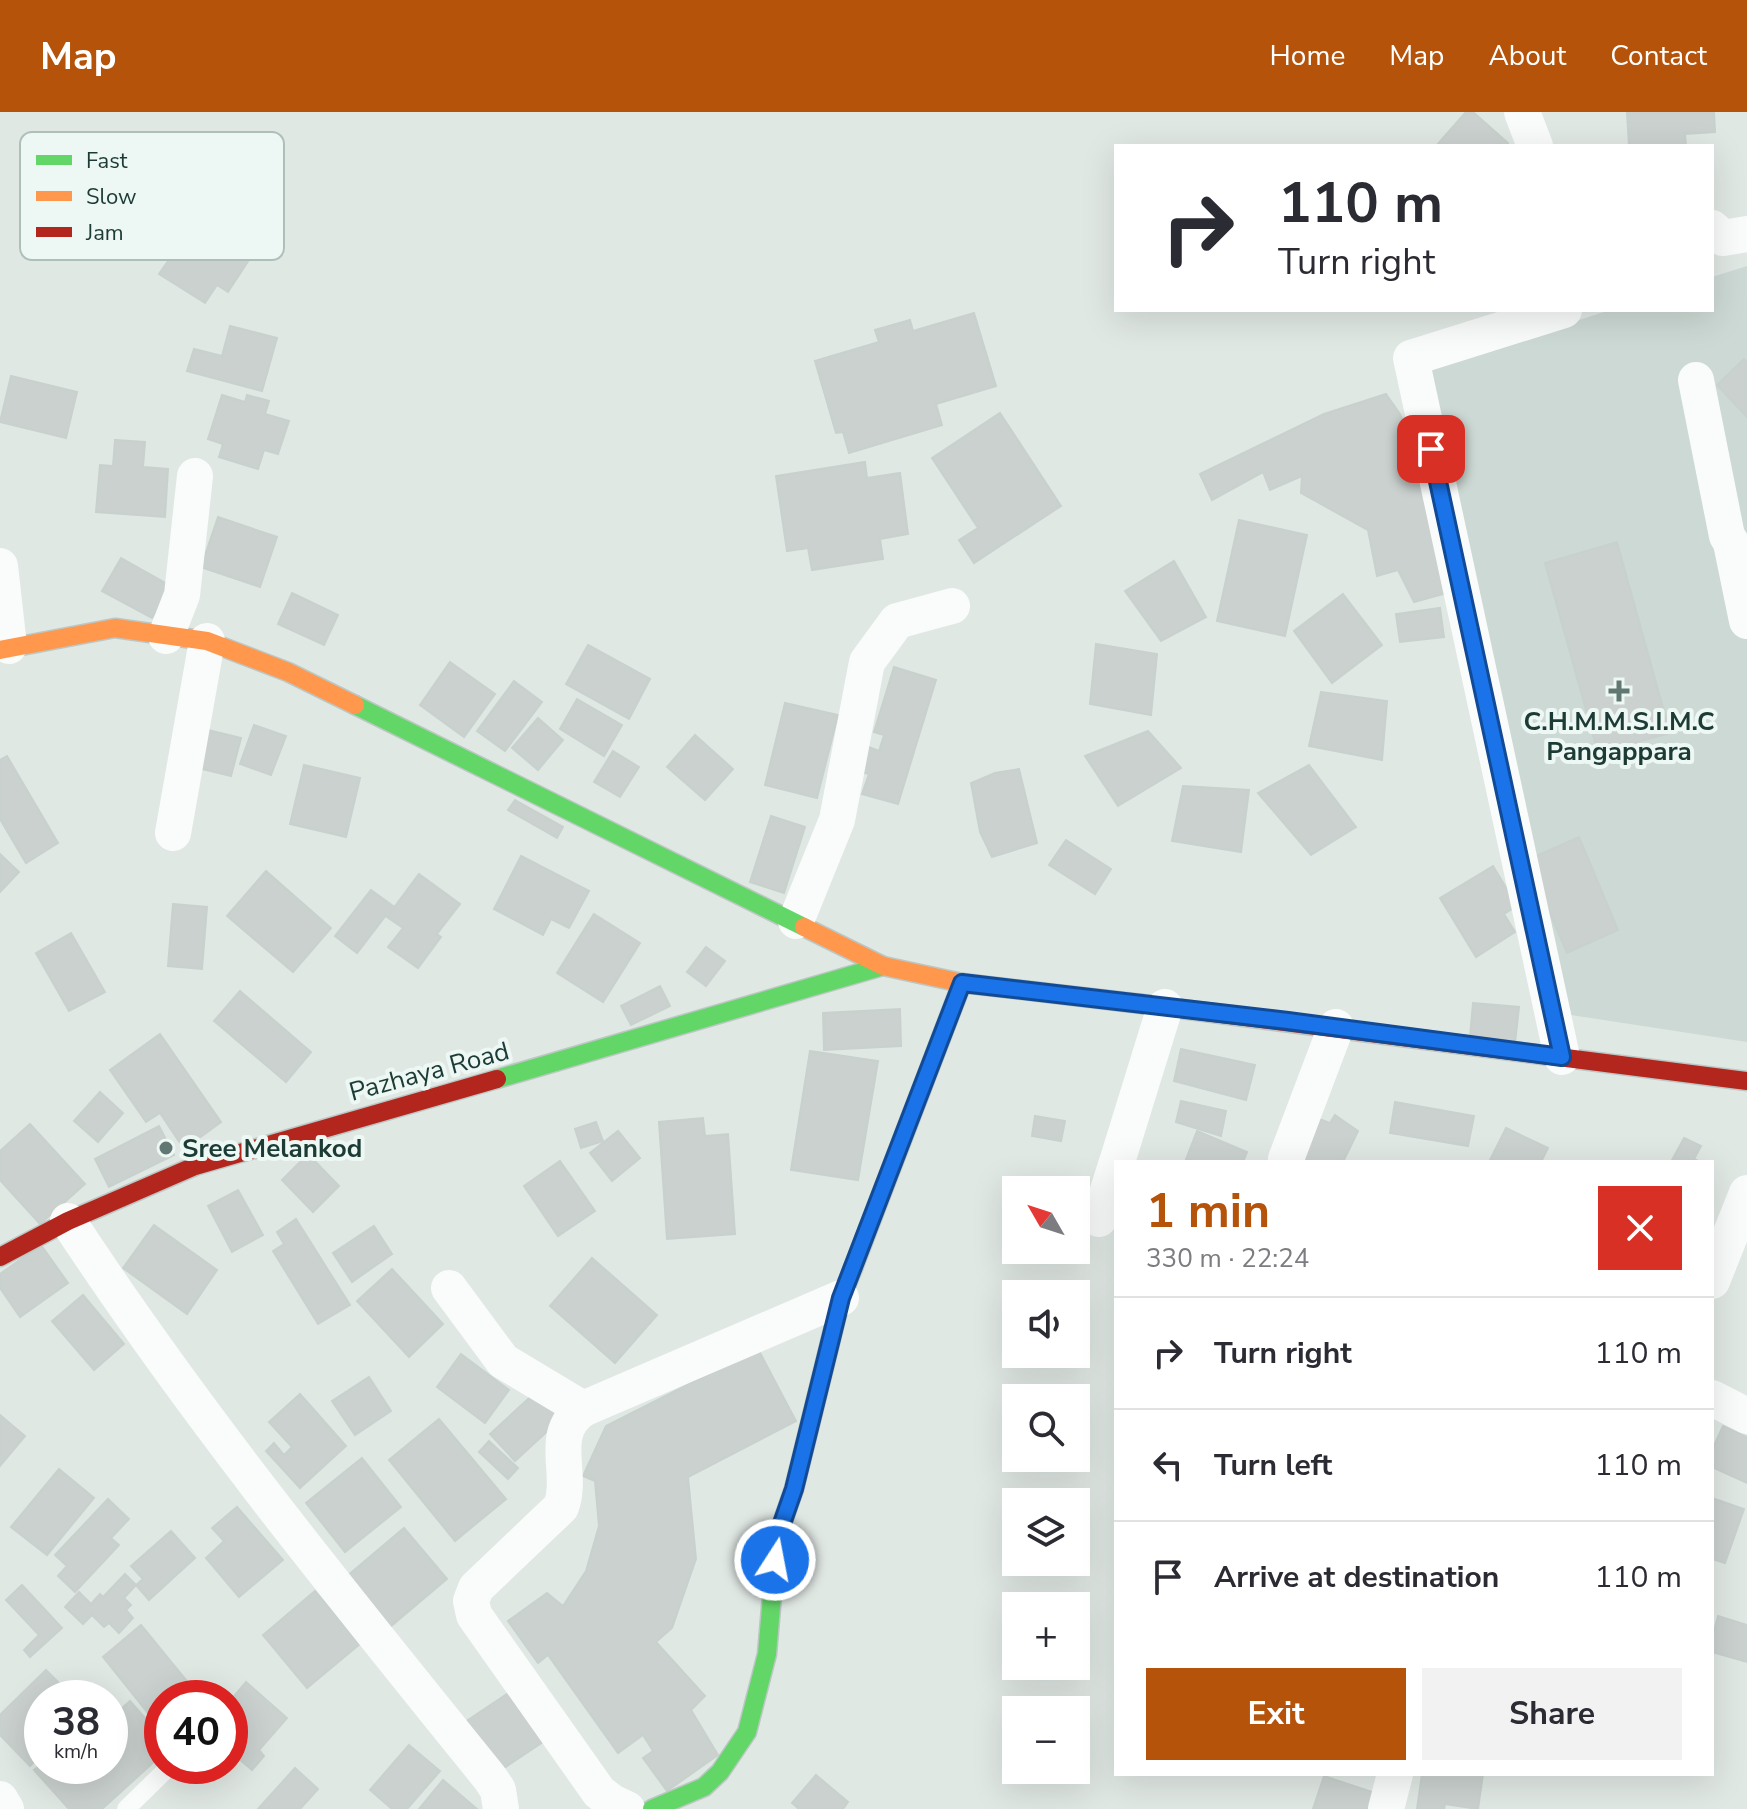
<!DOCTYPE html>
<html lang="en">
<head>
<meta charset="utf-8">
<style>
	body { margin:0; font-family:"Nunito Sans",sans-serif; background:#f2f2f3; color:#2b2b33; height:100vh; display:flex; flex-direction:column; font-size:30px; white-space:nowrap }
	* { box-sizing:border-box; margin:0 }
	p { font-size:26px; color:#7c7c81 }
	.icon { flex:none; width:44px; height:44px; fill:none; stroke:currentColor; stroke-width:2; stroke-linecap:round; stroke-linejoin:round }
	.map { position:relative; flex:1; overflow:hidden }
	.details { position:absolute; left:1114px; top:1048px; width:600px; height:616px; display:flex; flex-direction:column; background:#fff; border-radius:0px; box-shadow:0 8px 32px #0002 }
	.details>* { flex:none }
	.guide { position:absolute; left:1114px; top:32px; width:600px; height:168px; border-radius:0px; box-shadow:0 8px 32px #0002; background:#fff; color:#2b2b33; overflow:hidden }
	.needle { width:52px; rotate:309deg }
	.tools { position:absolute; left:1002px; top:1064px; display:grid; gap:16px }
	.tools a { display:grid; place-items:center; width:88px; height:88px; border-radius:0px; background:#fff; box-shadow:0 8px 32px #0002; font-size:40px }
	.speed { position:absolute; left:24px; top:1568px; display:flex; gap:16px; font-size:40px; font-weight:700; text-align:center }
	.speed>* { display:grid; place-content:center; width:104px; height:104px; border-radius:50%; background:#fff; box-shadow:0 8px 32px #0002; line-height:1 }
	.speed small { font-size:20px; font-weight:400 }
	.speed .limit { border:12px solid #d22; background:#fff; color:#111 }
	.pin { position:absolute; display:grid; place-items:center; width:68px; height:68px; color:#fff; margin:-34px; border-radius:16px; box-shadow:0 4px 12px #0006 }
	.me { position:absolute; width:88px; margin:-44px; rotate:11deg; stroke-linejoin:round; filter:drop-shadow(0 0 6px #0008) }
	.turn { display:flex; align-items:center; gap:28px; height:168px; padding:0 32px; font-size:36px }
	.turn .icon { width:104px; height:104px; stroke-width:2.5 }
	.turn b { display:block; font-size:56px; line-height:68px }
	.round { display:grid; place-items:center; flex:none; width:84px; height:84px; border-radius:0px; background:#f2f2f3 }
	.head { display:flex; align-items:center; justify-content:space-between; height:136px; padding:0 32px }
	h1 { font-size:48px; font-weight:700; line-height:60px; color:#b45309 }
	.cta { display:flex; gap:16px; margin-top:auto; padding:16px 32px }
	.cta a { flex:1; height:92px; border-radius:0px; background:#b45309; color:#fff; font-size:32px; font-weight:700; line-height:92px; text-align:center }
	.cta a+a { background:#f2f2f3; color:#2b2b33 }
	ul { padding:0; list-style:none }
	li { display:flex; align-items:center; gap:24px; height:112px; padding:0 32px; border-top:2px solid #e1e1e2 }
	li div { flex:1 }
	li b { display:block; font-size:30px }
	li em { font-style:normal }
	header { display:flex; align-items:center; gap:48px; box-sizing:border-box; height:112px; padding:0 40px; background:#b45309; color:#fff }
	header strong { font-size:38px }
	nav { display:flex; gap:44px; margin-inline-start:auto; font-size:28px }
	.map>svg:first-child { display:block }
	.built { fill:#cdd9d4 }
	.building { fill:#cad1ce; stroke:#c8d1cd; stroke-width:2 }
	.lines { fill:none; stroke-linecap:round; stroke-linejoin:round }
	.fast-casing { stroke:#bcc7c4; stroke-width:21 }
	.slow-casing { stroke:#bcc7c4; stroke-width:21 }
	.jam-casing { stroke:#bcc7c4; stroke-width:21 }
	.lane { stroke:#fafcfb; stroke-width:18 }
	.street { stroke:#fafcfb; stroke-width:36 }
	.fast { stroke:#63d668; stroke-width:18 }
	.slow { stroke:#ff974d; stroke-width:18 }
	.jam { stroke:#b3261e; stroke-width:18 }
	.route-casing { stroke:#114b97; stroke-width:20 }
	.route { stroke:#1a73e8; stroke-width:14 }
	.poi-dot { fill:#617872; stroke:#edf7f3; stroke-width:3 }
	.labels { text-anchor:middle; stroke-width:8; stroke-linejoin:round; paint-order:stroke }
	.poi-label { font-size:26px; font-weight:bold; fill:#1c3b35; stroke:#edf7f3 }
	.street-label { font-size:26px; fill:#1c3b35; stroke:#edf7f3 }
	.key { fill:#edf7f3; stroke:#aebfba; stroke-width:2 }
	.key-label { font-size:22px; fill:#1c3b35 }
</style>
</head>
<body>
<header>
<strong>Map</strong>
<nav><a>Home</a><a>Map</a><a>About</a><a>Contact</a></nav>
</header>
<div class="map">
<svg width="1747" height="1697" viewBox="0 0 1747 1697">
	<rect width="100%" height="100%" fill="#e0e8e4"/>
	<!-- built -->
	<path class="built" d="M1747,154V930L1558,901L1426,258L1610,198H1712V165Z"/>
	<!-- building -->
	<g class="building">
		<path d="M1466,0H1473L1508,31L1505,34H1436Z"/>
		<path d="M1627,0H1714L1715,20L1685,22L1686,34H1629Z"/>
		<path d="M206,100L258,134L228,180L217,173L205,191L159,162L168,149L150,138L163,119L185,133Z"/>
		<path d="M974,201L996,274L936,292L942,313L849,341L843,320L836,321L815,249L879,230L875,218L910,208L913,219Z"/>
		<path d="M230,214L277,226L262,279L187,259L194,237L222,244Z"/>
		<path d="M1744,247L1747,250V305L1717,273Z"/>
		<path d="M11,264L77,280L66,326L0,310Z"/>
		<path d="M1386,282L1400,302L1408,320L1454,479L1414,490L1398,458L1377,464L1368,418L1301,381L1302,364L1270,378L1263,360L1212,388L1200,362L1324,302Z"/>
		<path d="M222,283L245,290L247,283L269,289L265,302L289,309L278,342L264,338L258,357L219,345L223,332L208,327Z"/>
		<path d="M1000,301L1061,394L974,451L959,428L978,416L932,346Z"/>
		<path d="M115,328L145,330L143,355L168,357L165,405L96,400L100,353L113,354Z"/>
		<path d="M865,350L867,366L900,361L908,422L880,427L883,447L812,458L808,436L787,439L776,364Z"/>
		<path d="M218,405L277,425L260,475L201,455Z"/>
		<path d="M1239,408L1307,423L1285,524L1217,509Z"/>
		<path d="M1617,430L1670,621L1598,641L1545,451Z"/>
		<path d="M121,446L171,474L152,506L102,479Z"/>
		<path d="M1174,449L1206,505L1161,529L1125,479Z"/>
		<path d="M292,481L338,503L324,533L278,512Z"/>
		<path d="M1343,482L1382,533L1332,571L1294,519Z"/>
		<path d="M1440,496L1444,525L1400,530L1396,502Z"/>
		<path d="M1096,532L1157,542L1151,603L1090,592Z"/>
		<path d="M588,533L650,567L629,607L566,572Z"/>
		<path d="M450,550L495,582L464,625L420,593Z"/>
		<path d="M894,555L936,568L898,692L862,682L869,662L861,660L869,635L879,639L884,623L874,620Z"/>
		<path d="M514,569L542,590L505,639L477,619Z"/>
		<path d="M1321,580L1387,589L1382,648L1309,634Z"/>
		<path d="M577,587L622,613L604,644L560,617Z"/>
		<path d="M785,591L838,603L817,686L765,673Z"/>
		<path d="M538,606L563,628L538,658L512,636Z"/>
		<path d="M254,613L286,624L271,663L240,652Z"/>
		<path d="M208,618L241,626L231,664L198,656Z"/>
		<path d="M1148,619L1181,656L1118,694L1085,644Z"/>
		<path d="M695,623L733,657L705,688L667,655Z"/>
		<path d="M613,639L639,655L620,685L594,670Z"/>
		<path d="M7,644L58,731L26,751L0,707V648Z"/>
		<path d="M304,653L360,666L346,725L290,712Z"/>
		<path d="M1309,653L1356,715L1311,743L1258,681Z"/>
		<path d="M1019,657L1037,731L992,745L980,720L971,671L995,661Z"/>
		<path d="M1183,674L1249,678L1241,740L1172,729Z"/>
		<path d="M515,688L563,715L557,726L508,698Z"/>
		<path d="M771,704L805,715L784,781L750,770Z"/>
		<path d="M1579,725L1618,818L1567,841L1527,748Z"/>
		<path d="M1066,728L1111,757L1095,782L1049,753Z"/>
		<path d="M0,742L19,760L0,780Z"/>
		<path d="M521,744L589,779L569,816L551,807L543,823L494,797Z"/>
		<path d="M1493,754L1517,794L1504,802L1515,820L1476,845L1440,786Z"/>
		<path d="M266,759L331,816L293,860L227,804Z"/>
		<path d="M419,762L460,792L437,822L441,825L418,856L388,835L403,816L387,805Z"/>
		<path d="M371,778L393,794L357,841L335,824Z"/>
		<path d="M173,792L207,795L202,857L168,854Z"/>
		<path d="M594,802L640,831L603,890L557,861Z"/>
		<path d="M71,821L105,880L69,899L36,841Z"/>
		<path d="M706,835L725,849L706,874L687,860Z"/>
		<path d="M660,874L670,894L631,913L621,894Z"/>
		<path d="M240,879L311,940L286,970L214,909Z"/>
		<path d="M1473,891L1519,895L1515,931L1470,925Z"/>
		<path d="M900,897L901,934L824,938L823,901Z"/>
		<path d="M160,922L221,1010L184,1037L160,1001L146,1010L110,958Z"/>
		<path d="M1181,937L1255,953L1246,988L1174,969Z"/>
		<path d="M810,939L878,949L858,1068L791,1058Z"/>
		<path d="M100,980L123,1001L98,1030L74,1009Z"/>
		<path d="M1181,989L1226,999L1221,1024L1176,1010Z"/>
		<path d="M1395,990L1474,1004L1468,1034L1390,1021Z"/>
		<path d="M1335,1003L1358,1019L1343,1050H1294L1311,1004L1330,1011Z"/>
		<path d="M1035,1004L1065,1009L1061,1029L1032,1024Z"/>
		<path d="M703,1006L705,1024L728,1022L735,1122L667,1127L659,1010Z"/>
		<path d="M596,1010L603,1029L581,1036L575,1017Z"/>
		<path d="M30,1012L85,1072L40,1112L0,1068V1039Z"/>
		<path d="M159,1014L174,1043L109,1075L95,1047Z"/>
		<path d="M1506,1016L1548,1036L1541,1050H1489Z"/>
		<path d="M618,1019L640,1046L612,1069L590,1041Z"/>
		<path d="M1197,1019L1247,1040L1243,1050H1185Z"/>
		<path d="M1684,1026L1701,1034L1694,1047L1700,1050H1671Z"/>
		<path d="M308,1042L339,1074L313,1100L282,1068Z"/>
		<path d="M560,1049L595,1099L558,1124L524,1074Z"/>
		<path d="M238,1078L263,1123L232,1140L208,1094Z"/>
		<path d="M296,1107L350,1193L318,1212L273,1139L284,1132L277,1120Z"/>
		<path d="M154,1113L217,1158L187,1202L123,1156Z"/>
		<path d="M374,1114L392,1142L352,1170L333,1141Z"/>
		<path d="M41,1133L68,1171L20,1205L0,1176V1162Z"/>
		<path d="M592,1146L657,1203L615,1251L550,1194Z"/>
		<path d="M392,1157L443,1212L409,1245L357,1189Z"/>
		<path d="M83,1183L124,1232L94,1258L52,1209Z"/>
		<path d="M758,1237L796,1309L688,1365L696,1447L672,1516L656,1530L705,1584L691,1598L718,1643L667,1679L643,1646L653,1639L643,1623L618,1641L548,1543L538,1551L508,1509L547,1481L563,1494L586,1459L599,1414L595,1369L583,1364L606,1314Z"/>
		<path d="M461,1242L509,1278L485,1311L437,1275Z"/>
		<path d="M369,1265L391,1299L355,1323L332,1289Z"/>
		<path d="M539,1277L564,1304L515,1349L490,1322Z"/>
		<path d="M300,1282L346,1334L300,1376L266,1339L274,1331L284,1343L292,1335L269,1310Z"/>
		<path d="M0,1303L25,1324L0,1354Z"/>
		<path d="M439,1307L506,1387L455,1429L389,1348Z"/>
		<path d="M1723,1314L1747,1325V1371L1712,1355V1338Z"/>
		<path d="M489,1329L518,1356L508,1367L479,1340Z"/>
		<path d="M362,1346L401,1395L345,1440L306,1391Z"/>
		<path d="M59,1357L94,1386L47,1443L11,1415Z"/>
		<path d="M1712,1386L1744,1397L1725,1451L1712,1447Z"/>
		<path d="M108,1387L129,1407L111,1426L119,1433L75,1480L58,1464L67,1454L55,1443Z"/>
		<path d="M237,1395L283,1448L239,1485L206,1446L224,1429L212,1416Z"/>
		<path d="M404,1416L447,1467L390,1515L347,1464Z"/>
		<path d="M171,1419L195,1446L149,1488L136,1473L143,1467L131,1454Z"/>
		<path d="M125,1462L136,1473L124,1486L131,1493L126,1498L133,1506L119,1521L109,1511L104,1515L92,1503L83,1512L65,1495L79,1480L91,1492L100,1482L103,1485Z"/>
		<path d="M22,1473L62,1516L30,1545L24,1538L39,1523L6,1488Z"/>
		<path d="M315,1479L360,1532L307,1576L263,1523Z"/>
		<path d="M1718,1504L1747,1513V1550L1712,1540V1527Z"/>
		<path d="M141,1513L195,1579L185,1586H162V1605L155,1610L103,1545Z"/>
		<path d="M46,1558L70,1582L65,1586H42V1642L30,1654L0,1623V1603Z"/>
		<path d="M246,1570L287,1606L259,1638L264,1644L252,1658L230,1639V1589Z"/>
		<path d="M510,1580L543,1630L498,1660L465,1610Z"/>
		<path d="M130,1589L159,1622L144,1635L156,1648L102,1697H69L34,1658L42,1652V1654H110V1607Z"/>
		<path d="M409,1633L440,1659L407,1697H392L370,1678Z"/>
		<path d="M295,1656L318,1677L300,1697H258Z"/>
		<path d="M1422,1662H1483L1478,1697L1445,1692L1444,1697H1417Z"/>
		<path d="M816,1663L848,1690L843,1697H799L792,1691Z"/>
		<path d="M1324,1664L1384,1684L1380,1697H1313Z"/>
		<path d="M443,1668L477,1697H419Z"/>
	</g>
	<g class="lines">
		<defs>
			<g id="fast">
				<path d="M355,593L804,815"/>
				<path d="M497,967L883,854"/>
				<path d="M652,1697L704,1675L720,1660L747,1620L767,1542L777,1426L794,1377L841,1186L853,1156"/>
			</g>
			<g id="slow">
				<path d="M0,538L115,516L207,529L288,560L355,593"/>
				<path d="M804,815L883,854L962,871L1142,892"/>
			</g>
			<g id="jam">
				<path d="M1142,892L1747,969"/>
				<path d="M0,1145L68,1109L195,1054L497,967"/>
				<path d="M853,1156L962,871"/>
			</g>
		</defs>
		<!-- fast casing -->
		<use href="#fast" class="fast-casing"/>
		<!-- slow casing -->
		<use href="#slow" class="slow-casing"/>
		<!-- jam casing -->
		<use href="#jam" class="jam-casing"/>
		<!-- lane -->
		<path class="lane" d="M126,1697L170,1654"/>
		<!-- street -->
		<g class="street">
			<path d="M1522,0L1535,34"/>
			<path d="M1712,116L1723,126L1747,122"/>
			<path d="M1696,268L1727,424L1736,438L1747,443"/>
			<path d="M1731,431L1747,509"/>
			<path d="M0,454L9,534"/>
			<path d="M166,524L182,483L195,364"/>
			<path d="M173,721L207,529"/>
			<path d="M796,809L837,708L867,550L897,509L952,494"/>
			<path d="M1562,945L1411,246L1564,198"/>
			<path d="M1286,1047L1336,915"/>
			<path d="M1117,1050L1165,895"/>
			<path d="M1099,1107L1116,1053"/>
			<path d="M68,1109C196,1304 343,1484 490,1666L498,1678L501,1697"/>
			<path d="M1712,1169L1747,1081"/>
			<path d="M449,1176L503,1249L583,1297"/>
			<path d="M1712,1286L1747,1304"/>
			<path d="M0,1687L6,1697"/>
			<path d="M627,1697L612,1690L599,1680L474,1503L471,1489L476,1476L561,1395C574,1361 547,1322 583,1297L841,1186"/>
			<path d="M1386,1697L1395,1662"/>
		</g>
		<!-- fast -->
		<use href="#fast" class="fast"/>
		<!-- slow -->
		<use href="#slow" class="slow"/>
		<!-- jam -->
		<use href="#jam" class="jam"/>
	</g>
	<g class="lines">
		<defs>
			<path id="route" d="M775,1448L777,1426L794,1377L841,1186L962,871L1288,909L1562,945L1431,337"/>
		</defs>
		<!-- route casing -->
		<use href="#route" class="route-casing"/>
		<!-- route -->
		<use href="#route" class="route"/>
	</g>
	<!-- markers -->
	<g class="poi-dot">
		<path d="M1615 567h8v8h8v8h-8v8h-8v-8h-8v-8h8z"/>
		<circle cx="166" cy="1036" r="8"/>
	</g>
	<g class="labels">
		<!-- poi labels -->
		<g class="poi-label">
			<text x="1619" y="618">C.H.M.M.S.I.M.C<tspan x="1619" dy="30">Pangappara</tspan></text>
			<text x="182" y="1045" text-anchor="start">Sree Melankod</text>
		</g>
		<!-- street labels -->
		<g class="street-label">
			<text transform="translate(429 959) rotate(-15)" y="9">Pazhaya Road</text>
		</g>
	</g>
	<!-- legend -->
	<rect x="20" y="20" width="264" height="128" rx="12" class="key"/>
	<rect x="36" y="43" width="36" height="10" fill="#63d668"/>
	<rect x="36" y="79" width="36" height="10" fill="#ff974d"/>
	<rect x="36" y="115" width="36" height="10" fill="#b3261e"/>
	<g class="key-label">
		<text x="86" y="56">Fast</text>
		<text x="86" y="92">Slow</text>
		<text x="86" y="128">Jam</text>
	</g>
</svg>
<div class="tools">
<a><svg class="needle" viewBox="-14 -14 28 28"><path d="M0-13l5 13h-10z" fill="#e53935"/><path d="M0 13l5-13h-10z" fill="#7c7c81"/></svg></a>
<a><svg class="icon" aria-label="sound" viewBox="0 0 24 24"><path d="M4 9h4l5-4v14l-5-4H4zM17 9q2 3 0 6"/></svg></a>
<a><svg class="icon" aria-label="search" viewBox="0 0 24 24"><circle cx="10" cy="10" r="6"/><path d="M15 15l6 6"/></svg></a>
<a><svg class="icon" aria-label="layers" viewBox="0 0 24 24"><path d="M12 4l9 5-9 5-9-5zM3 14l9 5 9-5"/></svg></a>
<a>+</a>
<a>−</a>
</div>
<div class="speed"><div>38<small>km/h</small></div><div class="limit">40</div></div>
<div class="pin" style="left:1431px;top:337px;background:#d93025"><svg class="icon" aria-label="arrive" viewBox="0 0 24 24"><path d="M6 21V4h12l-3 4 3 4H6"/></svg></div>
<svg class="me" style="left:775px;top:1448px" viewBox="-20 -20 40 40"><circle r="17" fill="#1a73e8" stroke="#fff" stroke-width="3"/><path d="M0-11L8 9 0 5-8 9z" fill="#fff"/></svg>
<div class="guide">
<div class="turn"><svg class="icon" aria-label="right" viewBox="0 0 24 24"><path d="M7 20v-9h11M14 6l5 5-5 5"/></svg><div><b>110 m</b>Turn right</div></div>
</div>
<section class="details">
<div class="head"><div><h1>1 min</h1><p>330 m · 22:24</p></div><a class="round" style="background:#d93025;color:#fff"><svg class="icon" aria-label="close" viewBox="0 0 24 24"><path d="M6 6l12 12M18 6L6 18"/></svg></a></div>
<ul>
<li><svg class="icon" aria-label="right" viewBox="0 0 24 24"><path d="M7 20v-9h11M14 6l5 5-5 5"/></svg><div><b>Turn right</b></div><em>110 m</em></li>
<li><svg class="icon" aria-label="left" viewBox="0 0 24 24"><path d="M17 20v-9H6M10 6l-5 5 5 5"/></svg><div><b>Turn left</b></div><em>110 m</em></li>
<li><svg class="icon" aria-label="arrive" viewBox="0 0 24 24"><path d="M6 21V4h12l-3 4 3 4H6"/></svg><div><b>Arrive at destination</b></div><em>110 m</em></li>
</ul>
<div class="cta"><a>Exit</a><a>Share</a></div>
</section>
</div>
</body>
</html>
